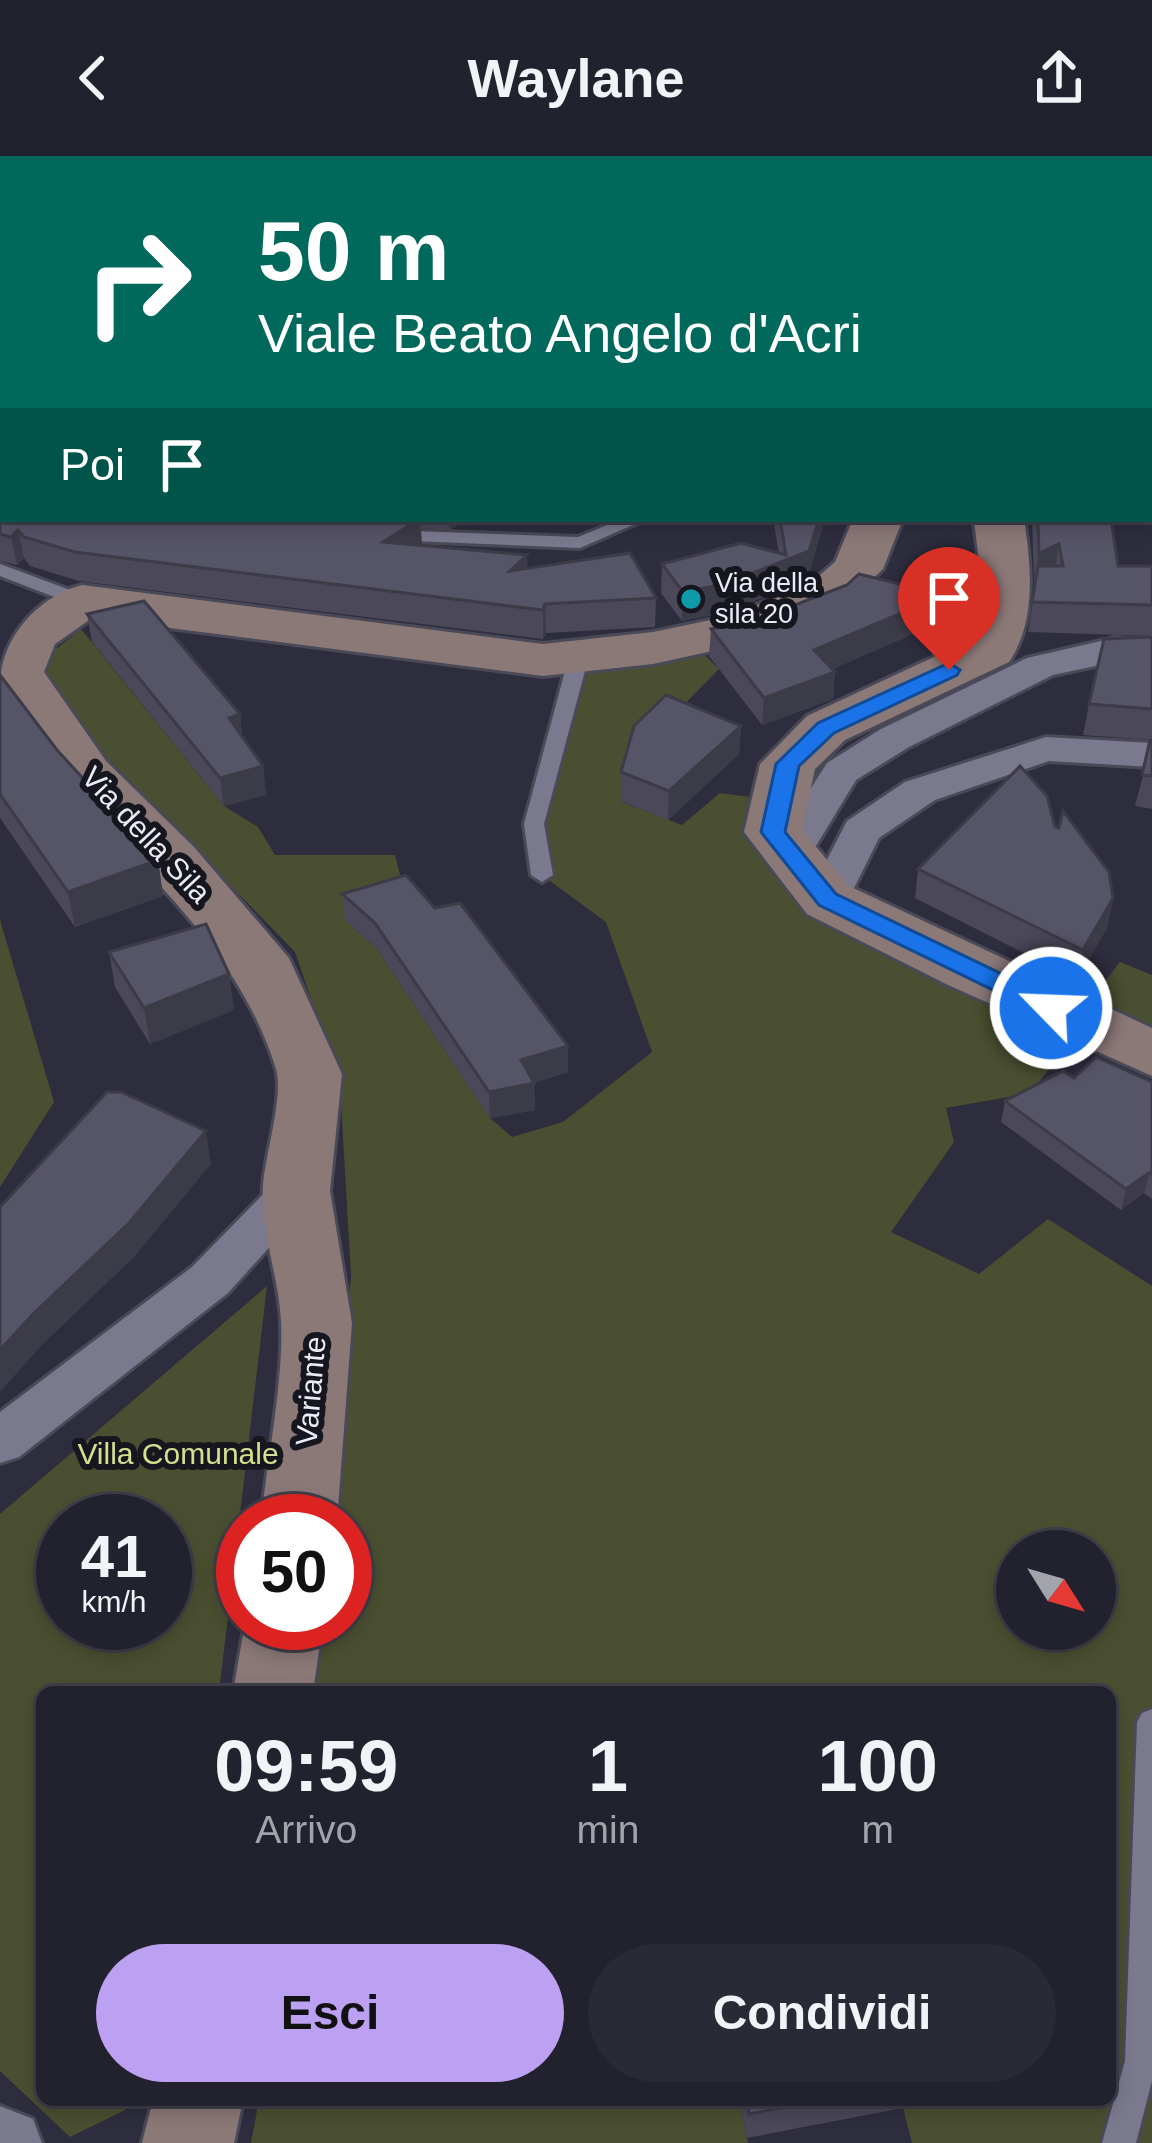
<!DOCTYPE html>
<html lang="it">
<head>
<meta charset="utf-8">
<style>
	body { margin:0; font-family:Helvetica,sans-serif; background:#2a2a36; color:#f1f3f6; height:100vh; display:flex; flex-direction:column; font-size:45px; white-space:nowrap }
	* { box-sizing:border-box; margin:0 }
	p { font-size:39px; color:#a2a4aa }
	.icon { flex:none; width:66px; height:66px; fill:none; stroke:currentColor; stroke-width:2; stroke-linecap:round; stroke-linejoin:round }
	.map { position:relative; flex:1; overflow:hidden }
	.side { position:absolute; left:36px; top:1530px; width:1080px; height:420px; display:flex; flex-direction:column; background:#22222e; border-radius:18px; box-shadow:0 6px 18px #0003,0 0 0 3px #3f3f4a }
	.side>* { flex:none }
	.guide { position:absolute; left:0px; top:0px; width:1152px; height:366px; box-shadow:0 6px 18px #0003,0 0 0 3px #3f3f4a; background:#00695c; color:#fff; overflow:hidden }
	.needle { width:78px; rotate:127deg }
	.fabs { position:absolute; left:996px; top:1374px; display:grid; gap:24px }
	.fabs a { display:grid; place-items:center; width:120px; height:120px; border-radius:50%; background:#22222e; box-shadow:0 6px 18px #0003,0 0 0 3px #3f3f4a; font-size:60px }
	.speed { position:absolute; left:36px; top:1338px; display:flex; gap:24px; font-size:60px; font-weight:700; text-align:center }
	.speed>* { display:grid; place-content:center; width:156px; height:156px; border-radius:50%; background:#22222e; box-shadow:0 6px 18px #0003,0 0 0 3px #3f3f4a; line-height:1 }
	.speed small { font-size:30px; font-weight:400 }
	.speed .limit { border:18px solid #d22; background:#fff; color:#111 }
	.pin { position:absolute; display:grid; place-items:center; width:102px; height:102px; color:#fff; margin:-123px -51px; border-radius:50% 50% 50% 0; rotate:-45deg; box-shadow:0 0 12px #0007 }
	.pin .icon { rotate:45deg }
	.me { position:absolute; width:132px; margin:-66px; rotate:294deg; stroke-linejoin:round; filter:drop-shadow(0 0 9px #0008) }
	.turn { display:flex; align-items:center; gap:42px; height:252px; padding:0 60px; font-size:54px }
	.turn .icon { width:156px; height:156px; stroke-width:2.5 }
	.turn b { display:block; font-size:84px; line-height:102px }
	.then { display:flex; align-items:center; height:114px; padding:0 60px; background:#0003; gap:24px; font-size:45px }
	.eta { display:flex; justify-content:space-evenly; align-items:center; height:204px; text-align:center }
	.eta b { font-size:72px; font-weight:800; line-height:84px }
	.button { display:flex; gap:24px; margin-top:auto; padding:24px 60px }
	.button a { flex:1; height:138px; border-radius:72px; background:#bca0f2; color:#111; font-size:48px; font-weight:800; line-height:138px; text-align:center }
	.button a+a { background:#2a2a36; color:#f1f3f6 }
	header { display:flex; justify-content:space-between; align-items:center; height:156px; padding:0 60px; background:#22222e; font-size:54px; font-weight:800 }
	.map>svg:first-child { display:block }
	.green { fill:#4a4f31; fill-rule:evenodd }
	.lines { fill:none; stroke-linecap:round; stroke-linejoin:round }
	.lane-casing { stroke:#494957; stroke-width:6 }
	.street-casing { stroke:#494957; stroke-width:6 }
	.secondary-casing { stroke:#494957; stroke-width:6 }
	.lane { fill:#7a798e; fill-rule:evenodd }
	.street { fill:#7a798e; fill-rule:evenodd }
	.secondary { fill:#8b7978; fill-rule:evenodd }
	.wall { fill:#4a4859 }
	.shaded-wall { fill:#3c3b48 }
	.building { fill:#565467; stroke:#3c3b48; stroke-width:3 }
	.route { fill:#1a73e8; stroke:#114b97; stroke-width:3 }
	.culture-dot { fill:#0f9aa8; stroke:#16161e; stroke-width:4.5 }
	.labels { text-anchor:middle; stroke-width:12; stroke-linejoin:round; paint-order:stroke }
	.far-poi-label { font-size:27px; fill:#ececf8; stroke:#16161e; text-anchor:start }
	.street-label { font-size:30px; fill:#ececf8; stroke:#16161e }
	.park-label { font-size:30px; fill:#d3e08f; stroke:#16161e }
</style>
</head>
<body>
<header><svg class="icon" aria-label="back" viewBox="0 0 24 24"><path d="M15 5l-7 7 7 7"/></svg>Waylane<svg class="icon" aria-label="share" viewBox="0 0 24 24"><path d="M12 15V3M7 8l5-5 5 5M5 13v7h14v-7"/></svg></header>
<div class="map">
<svg width="1152" height="1987" viewBox="0 0 1152 1987">
	<rect width="100%" height="100%" fill="#2d2d3e"/>
	<!-- green -->
	<g class="green">
		<path d="M81,473L224,650L258,671L275,699H395L407,746L346,765L377,793L490,962L512,981L563,966L652,896L606,766L542,719L534,668L579,500L689,484L719,513L665,568L622,646L682,669L720,637L780,645L828,744L1093,870L1096,837L1120,806L1152,819V899L1077,878L1030,937L946,952L954,986L891,1076L979,1118L1048,1063L1152,1130V1987H912L901,1944H1110V1536H315L321,1467H345V1365H330L351,1120L340,928L295,796L198,696L106,612L51,536L45,502ZM1017,1395H1095V1473H1017Z"/>
		<path d="M0,764L54,946L0,1031Z"/>
		<path d="M267,1130L219,1536H42V1944H130L125,1954L70,1981L0,1915V1358ZM165,1365V1467H63V1365Z"/>
		<path d="M259,1944H739L748,1987H251Z"/>
	</g>
	<g class="lines">
		<defs>
			<g id="lane">
				<path d="M677,0H701L703,3H679Z"/>
				<path d="M770,0H784L785,3H771Z"/>
				<path d="M622,363L642,365L580,392L388,384L379,379L388,374L578,381Z"/>
				<path d="M0,408L89,441L91,445L82,451L75,449L0,420Z"/>
				<path d="M579,494L589,500L544,668L553,719L542,726L531,719L524,668L569,500Z"/>
				<path d="M1152,1553V1925L1136,1987H1102L1125,1905L1137,1566L1142,1557Z"/>
			</g>
			<g id="street">
				<path d="M1149,314L1152,315V340L1149,339Z"/>
				<path d="M1114,482L1152,484V508L1114,506L1053,519L909,591L856,624L805,708L790,711L775,708L769,698L827,607L881,573L1027,502Z"/>
				<path d="M1046,581L1152,587V611L1049,605L935,644L879,682L843,754L828,758L813,754L806,744L847,665L905,626Z"/>
				<path d="M296,1017L313,1022L320,1035L228,1137L19,1301L0,1307V1256L192,1111L279,1022Z"/>
				<path d="M0,1950L33,1963L42,1987H0Z"/>
			</g>
			<g id="secondary">
				<path d="M853,363H903L883,413L843,452L758,485L653,508L543,520L92,462L55,488L44,516L106,605L194,691L289,802L342,918L330,1035L352,1167L337,1365H261C267,1306 284,1222 281,1165C279,1121 260,1074 263,1030C265,999 284,940 276,913C232,771 114,701 36,584C25,569 6,549 0,531C0,480 40,440 82,429L543,488L653,476L725,461L807,430L835,406Z"/>
				<path d="M974,363H1024C1031,409 1037,465 1009,506L845,584L815,613L802,674L849,730L1152,872V920L946,828L807,758L744,676L760,608L807,560L966,486L981,424Z"/>
				<path d="M245,1467H323L313,1536H233Z"/>
				<path d="M153,1944H243L234,1987H142Z"/>
			</g>
		</defs>
		<!-- lane casing -->
		<use href="#lane" class="lane-casing"/>
		<!-- street casing -->
		<use href="#street" class="street-casing"/>
		<!-- secondary casing -->
		<use href="#secondary" class="secondary-casing"/>
		<!-- lane -->
		<use href="#lane" class="lane"/>
		<!-- street -->
		<use href="#street" class="street"/>
		<!-- secondary -->
		<use href="#secondary" class="secondary"/>
	</g>
	<!-- wall -->
	<g class="wall">
		<path d="M0,0H66L3,363H468L450,374L421,372L422,389L656,442L655,471L546,477L543,483L79,425L30,410L24,402L17,409L0,405Z"/>
		<path d="M307,0H378L384,3H309Z"/>
		<path d="M1152,183V287L1149,283V185Z"/>
		<path d="M773,363H825L807,424L724,457L682,465L661,437L662,408L779,397Z"/>
		<path d="M1032,363H1111L1118,410H1152V480L1028,476L1036,426L1034,427Z"/>
		<path d="M87,458L240,558L242,581L263,610L266,639L224,650L92,486Z"/>
		<path d="M941,466L832,513L835,516L833,543L762,569L709,500L711,473Z"/>
		<path d="M1152,481V584L1083,579L1089,548Z"/>
		<path d="M0,519L57,594L158,704L163,740L75,771L0,662Z"/>
		<path d="M741,570L739,598L668,664L621,645V616Z"/>
		<path d="M1152,584V653L1135,650Z"/>
		<path d="M1055,671L1113,742L1107,772L1077,824L915,742L918,713Z"/>
		<path d="M342,738L568,916L534,927L535,954L490,962L377,793L345,764Z"/>
		<path d="M109,796L229,818L234,854L150,888L115,831Z"/>
		<path d="M1074,922L1152,926V1043L1144,1037L1121,1054L1001,966L1005,945Z"/>
		<path d="M739,1944H905L903,1952L747,1982Z"/>
	</g>
	<!-- shaded-wall -->
	<g class="shaded-wall">
		<path d="M1071,0H1131L1124,3H1067Z"/>
		<path d="M1152,90V115L1149,119V94Z"/>
		<path d="M420,363L422,391L383,386Z"/>
		<path d="M449,363H468L450,374Z"/>
		<path d="M819,363H825L807,424L724,457L682,465L683,436L809,395Z"/>
		<path d="M18,374L24,402L17,409L11,381Z"/>
		<path d="M1059,388L1054,418L1034,427L1039,397Z"/>
		<path d="M527,399L528,428L510,415Z"/>
		<path d="M944,439L941,466L812,521L814,494Z"/>
		<path d="M545,448L546,477L543,483V454Z"/>
		<path d="M835,516L833,543L762,569L764,542Z"/>
		<path d="M240,558L243,586L229,562Z"/>
		<path d="M741,570L739,598L668,664L669,635Z"/>
		<path d="M263,610L266,639L224,650L220,622Z"/>
		<path d="M158,704L163,740L75,771L68,736Z"/>
		<path d="M1113,742L1107,772L1077,824L1083,794Z"/>
		<path d="M229,818L234,854L150,888L144,852Z"/>
		<path d="M568,890V916L533,927L535,954L490,962L489,936L521,904Z"/>
		<path d="M206,975L211,1008L135,1100L41,1190L0,1236V1194Z"/>
		<path d="M1149,1017L1144,1037L1121,1054L1126,1033Z"/>
	</g>
	<!-- building -->
	<g class="building">
		<path d="M0,0H66L67,3H3V363H420L383,386L527,399L510,415L630,397L656,442L545,448L543,454L75,396L24,381L18,374L11,381L0,378V217L2,216V204H0V125L3,124L2,111L0,112V51L3,39L0,36Z"/>
		<path d="M330,0H378L384,3H333Z"/>
		<path d="M871,0H1071L1067,2L1070,3H867Z"/>
		<path d="M1149,35L1152,36V90L1149,94Z"/>
		<path d="M1152,183V252L1149,249V185Z"/>
		<path d="M780,363H819L809,395L725,428L683,436L662,408L741,387L786,399Z"/>
		<path d="M1038,363H1111L1118,410H1152V449L1032,446L1038,410H1063L1059,388L1039,397Z"/>
		<path d="M859,418L944,439L814,494L835,516L764,542L711,473L761,462L847,429Z"/>
		<path d="M144,445L240,558L229,562L263,610L220,622L87,458Z"/>
		<path d="M1152,481V553L1089,548L1104,483Z"/>
		<path d="M0,519L57,594L158,704L68,736L0,638Z"/>
		<path d="M666,539L741,570L669,635L621,616L634,570Z"/>
		<path d="M1150,584H1152V620L1142,619Z"/>
		<path d="M1020,610L1047,640L1055,671L1059,672L1063,655L1109,716L1113,742L1083,794L918,713Z"/>
		<path d="M406,719L435,752L460,747L568,890L521,904L534,927L489,936L375,767L342,738Z"/>
		<path d="M206,768L229,818L144,852L109,796Z"/>
		<path d="M1096,901L1152,926V1018L1149,1017L1126,1033L1005,945L1063,915L1074,922Z"/>
		<path d="M107,936H121L206,975L129,1067L33,1158L0,1194V1051Z"/>
		<path d="M747,1944H824L749,1958Z"/>
	</g>
	<!-- route -->
	<path class="route" d="M949,507L960,514L957,519L834,577L799,610L785,676L836,738L1060,846L1064,852L1060,858H1042L819,749L761,676L776,608L818,567Z"/>
	<!-- markers -->
	<circle class="culture-dot" cx="691" cy="443" r="12"/>
	<g class="labels">
		<!-- far-poi labels -->
		<g class="far-poi-label">
			<text x="715" y="436">Via della<tspan x="715" dy="31">sila 20</tspan></text>
		</g>
		<!-- street labels -->
		<g class="street-label">
			<text transform="translate(146 679) rotate(47)" y="10">Via della Sila</text>
			<text transform="translate(311 1235) rotate(-85)" y="10">Variante</text>
		</g>
		<!-- park labels -->
		<g class="park-label">
			<text x="178" y="1308">Villa Comunale</text>
		</g>
	</g>
</svg>
<div class="fabs">
<a><svg class="needle" viewBox="-14 -14 28 28"><path d="M0-13l5 13h-10z" fill="#e53935"/><path d="M0 13l5-13h-10z" fill="#a2a4aa"/></svg></a>
</div>
<div class="speed"><div>41<small>km/h</small></div><div class="limit">50</div></div>
<div class="pin" style="left:949px;top:514px;background:#d93025"><svg class="icon" aria-label="arrive" viewBox="0 0 24 24"><path d="M6 21V4h12l-3 4 3 4H6"/></svg></div>
<svg class="me" style="left:1051px;top:852px" viewBox="-20 -20 40 40"><circle r="17" fill="#1a73e8" stroke="#fff" stroke-width="3"/><path d="M0-11L8 9 0 5-8 9z" fill="#fff"/></svg>
<div class="guide">
<div class="turn"><svg class="icon" aria-label="right" viewBox="0 0 24 24"><path d="M7 20v-9h11M14 6l5 5-5 5"/></svg><div><b>50 m</b>Viale Beato Angelo d'Acri</div></div>
<div class="then">Poi<svg class="icon" aria-label="arrive" viewBox="0 0 24 24"><path d="M6 21V4h12l-3 4 3 4H6"/></svg></div>
</div>
<section class="side">
<div class="eta">
<div><b>09:59</b><p>Arrivo</p></div>
<div><b>1</b><p>min</p></div>
<div><b>100</b><p>m</p></div>
</div>
<div class="button"><a>Esci</a><a>Condividi</a></div>
</section>
</div>
</body>
</html>
